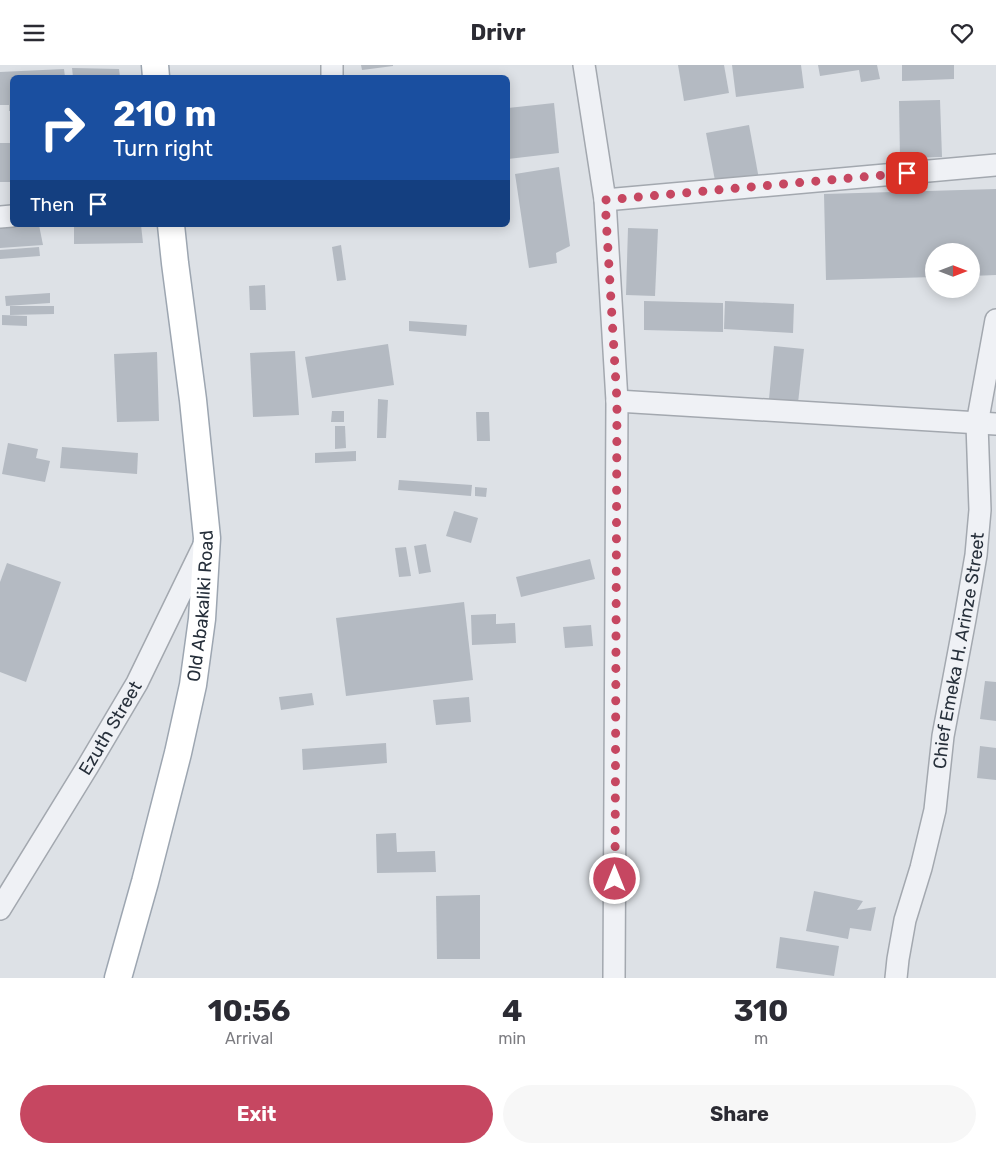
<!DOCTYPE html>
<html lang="en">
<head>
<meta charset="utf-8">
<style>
	body { margin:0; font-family:Rubik,sans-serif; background:#f7f7f7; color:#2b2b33; height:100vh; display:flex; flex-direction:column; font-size:19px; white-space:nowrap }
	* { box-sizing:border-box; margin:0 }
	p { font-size:16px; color:#7c7c81 }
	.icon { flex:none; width:28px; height:28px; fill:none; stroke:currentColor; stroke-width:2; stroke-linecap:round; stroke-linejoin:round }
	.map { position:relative; height:913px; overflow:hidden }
	.panel { display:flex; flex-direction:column; background:#fff; flex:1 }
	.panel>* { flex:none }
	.guide { position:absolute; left:10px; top:10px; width:500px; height:152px; border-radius:8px; box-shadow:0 2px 12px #0003; background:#1a4fa0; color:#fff; overflow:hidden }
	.needle { width:32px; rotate:90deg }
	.fabs { position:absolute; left:925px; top:178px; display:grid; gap:10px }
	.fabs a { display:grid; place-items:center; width:55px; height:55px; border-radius:50%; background:#fff; box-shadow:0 2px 12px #0003; font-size:25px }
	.pin { position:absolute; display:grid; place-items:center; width:42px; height:42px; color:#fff; margin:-21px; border-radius:10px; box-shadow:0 2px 8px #0006 }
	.me { position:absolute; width:55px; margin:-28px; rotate:0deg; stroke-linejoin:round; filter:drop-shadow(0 0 4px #0008) }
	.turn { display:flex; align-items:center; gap:18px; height:105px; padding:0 20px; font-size:22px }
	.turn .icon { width:65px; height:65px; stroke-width:2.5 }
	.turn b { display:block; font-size:35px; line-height:42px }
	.then { display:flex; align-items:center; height:48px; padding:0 20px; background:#0003; gap:10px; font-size:19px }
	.eta { display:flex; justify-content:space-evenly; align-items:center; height:85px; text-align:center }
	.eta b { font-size:30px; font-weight:700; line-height:35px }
	.cta { display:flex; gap:10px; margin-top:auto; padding:10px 20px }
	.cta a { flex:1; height:58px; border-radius:30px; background:#c64761; color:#fff; font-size:20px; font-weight:700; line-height:58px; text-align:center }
	.cta a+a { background:#f7f7f7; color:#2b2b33 }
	header { display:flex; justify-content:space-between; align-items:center; height:65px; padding:0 20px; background:#fff; font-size:22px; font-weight:700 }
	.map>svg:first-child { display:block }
	.building { fill:#b4bac2 }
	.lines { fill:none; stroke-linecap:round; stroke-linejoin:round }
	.minor-casing { stroke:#a3a8af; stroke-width:24 }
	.major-casing { stroke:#9da6b1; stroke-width:29 }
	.minor { stroke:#eff1f5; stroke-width:21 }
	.major { stroke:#fff; stroke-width:26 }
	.route { stroke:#c64761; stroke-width:9; stroke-dasharray:0 16.2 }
	.labels { text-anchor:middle; stroke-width:5; stroke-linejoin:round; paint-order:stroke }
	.street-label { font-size:18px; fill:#27303b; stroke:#ecf0f4 }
</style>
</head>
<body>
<header><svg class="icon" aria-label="menu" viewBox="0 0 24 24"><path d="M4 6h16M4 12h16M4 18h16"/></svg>Drivr<svg class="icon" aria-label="heart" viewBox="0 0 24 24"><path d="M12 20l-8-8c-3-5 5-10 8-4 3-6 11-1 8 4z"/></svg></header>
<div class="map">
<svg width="996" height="913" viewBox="0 0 996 913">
	<rect width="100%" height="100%" fill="#dde1e6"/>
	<!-- building -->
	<g class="building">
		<path d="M361,0H393V1L362,5Z"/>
		<path d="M678,0H724L729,28L684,36Z"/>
		<path d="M732,0H801L804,23L736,32Z"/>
		<path d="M818,0H877L880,14L861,17L859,5L820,11Z"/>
		<path d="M902,0H954V14L902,16Z"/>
		<path d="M72,3L119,4L120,12H73Z"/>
		<path d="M64,4L65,12H12V46H9V40H0V7Z"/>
		<path d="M940,35L942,92L900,93L899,36Z"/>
		<path d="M554,38L559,88L508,94V43Z"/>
		<path d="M749,60L759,114L716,121L706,68Z"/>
		<rect x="0" y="78" width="12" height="39"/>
		<path d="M559,102L570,181L556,188L557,198L529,203L515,109Z"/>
		<path d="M996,124V210L971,211V186H934V212L826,215L824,129Z"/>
		<path d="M0,159L39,160L43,180L0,183Z"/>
		<path d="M74,160H141L143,178L74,179Z"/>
		<path d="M628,163L658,164L655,231L626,230Z"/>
		<path d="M341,180L346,215L337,216L332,182Z"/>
		<path d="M39,182L40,191L0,194V185Z"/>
		<path d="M265,220L266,245H250L249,221Z"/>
		<path d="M50,228V238L6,241L5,231Z"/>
		<path d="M644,236L723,238V267L644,265Z"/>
		<path d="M725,236L794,239L793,268L724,264Z"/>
		<path d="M10,241H54V249L10,250Z"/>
		<path d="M2,250L27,251V261L2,260Z"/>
		<path d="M409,256L467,260L466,271L409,266Z"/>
		<path d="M388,279L394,320L312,333L305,292Z"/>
		<path d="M774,281L804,284L798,338L769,334Z"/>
		<path d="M295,286L299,350L253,352L250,288Z"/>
		<path d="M157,287L159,356L117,357L114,289Z"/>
		<path d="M378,334L388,335L386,373H377Z"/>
		<path d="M332,346H344V357H331Z"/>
		<path d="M476,347H489L490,376H477Z"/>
		<path d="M335,361H345L346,383L335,384Z"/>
		<path d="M8,378L38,384L36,393L50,396L45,417L2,409Z"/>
		<path d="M62,382L138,388L137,409L60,403Z"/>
		<path d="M356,386V396L315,398V388Z"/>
		<path d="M399,415L472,420L471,431L398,425Z"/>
		<path d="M475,422L487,423L486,432L475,431Z"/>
		<path d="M454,446L478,453L471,478L446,471Z"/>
		<path d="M426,479L431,507L419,509L414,481Z"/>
		<path d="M406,482L411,511L399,512L395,483Z"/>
		<path d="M590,494L595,514L521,532L516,512Z"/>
		<path d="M7,498L61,517L26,617L0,607V517Z"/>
		<path d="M464,537L473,615L346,631L336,553Z"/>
		<path d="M496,549V559L515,558L516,578L472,580L471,550Z"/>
		<path d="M591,560L593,581L565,583L563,562Z"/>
		<path d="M985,616L996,617V656L980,654Z"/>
		<path d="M312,628L314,640L281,645L279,632Z"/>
		<path d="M469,632L471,657L436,660L433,635Z"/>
		<path d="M386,678L387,698L303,705L302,684Z"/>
		<path d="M980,681L996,683V715L977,713Z"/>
		<path d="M396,768L397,787L435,786L436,807L377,808L376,769Z"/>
		<path d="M814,826L863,836L857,845L876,842L871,866L850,863L848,874L806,866Z"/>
		<path d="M480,830V894H437L436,831Z"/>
		<path d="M780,872L839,881L834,911L776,903Z"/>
	</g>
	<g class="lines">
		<defs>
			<g id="minor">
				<path d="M584,0L605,135L617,336L614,913"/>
				<path d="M332,12V0"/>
				<path d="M605,135L996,100"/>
				<path d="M0,152L12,151"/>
				<path d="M617,336L996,359"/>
				<path id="s1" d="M0,844L88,701L137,618L205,478"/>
				<path id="s2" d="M896,913L898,894L905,855L921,803L935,745L943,671L965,554L976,490L980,445L977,359L996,255"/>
			</g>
			<g id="major">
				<path d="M155,0L156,12"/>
				<path id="s3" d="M118,913L145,817L178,688L193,620L202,554L207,473L193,335L175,198L171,160"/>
			</g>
		</defs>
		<!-- minor casing -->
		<use href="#minor" class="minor-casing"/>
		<!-- major casing -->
		<use href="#major" class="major-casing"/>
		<!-- minor -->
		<use href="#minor" class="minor"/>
		<!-- major -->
		<use href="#major" class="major"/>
	</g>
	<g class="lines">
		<!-- route -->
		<path class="route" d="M615,814L617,336L605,135L907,108"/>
	</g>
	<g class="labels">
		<!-- street labels -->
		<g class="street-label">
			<text dy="6" stroke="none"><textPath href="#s3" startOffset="382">Old Abakaliki Road</textPath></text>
			<text dy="6" stroke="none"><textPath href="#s2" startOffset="334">Chief Emeka H. Arinze Street</textPath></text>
			<text dy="6" stroke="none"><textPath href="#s1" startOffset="212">Ezuth Street</textPath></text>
		</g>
	</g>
</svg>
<div class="fabs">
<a><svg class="needle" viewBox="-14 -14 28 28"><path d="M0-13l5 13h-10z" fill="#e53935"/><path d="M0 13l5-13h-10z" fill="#7c7c81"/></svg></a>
</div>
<div class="pin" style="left:907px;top:108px;background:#d93025"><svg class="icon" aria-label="arrive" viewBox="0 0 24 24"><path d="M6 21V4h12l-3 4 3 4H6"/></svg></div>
<svg class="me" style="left:615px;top:814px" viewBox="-20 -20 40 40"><circle r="17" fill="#c64761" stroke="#fff" stroke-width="3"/><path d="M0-11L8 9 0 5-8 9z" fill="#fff"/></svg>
<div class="guide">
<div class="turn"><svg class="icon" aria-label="right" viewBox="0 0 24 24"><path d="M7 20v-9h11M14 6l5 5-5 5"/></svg><div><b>210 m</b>Turn right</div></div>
<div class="then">Then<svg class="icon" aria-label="arrive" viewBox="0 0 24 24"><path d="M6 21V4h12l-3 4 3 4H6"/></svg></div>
</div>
</div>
<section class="panel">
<div class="eta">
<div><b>10:56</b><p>Arrival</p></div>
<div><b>4</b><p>min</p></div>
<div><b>310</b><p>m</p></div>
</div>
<div class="cta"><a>Exit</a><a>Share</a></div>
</section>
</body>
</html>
